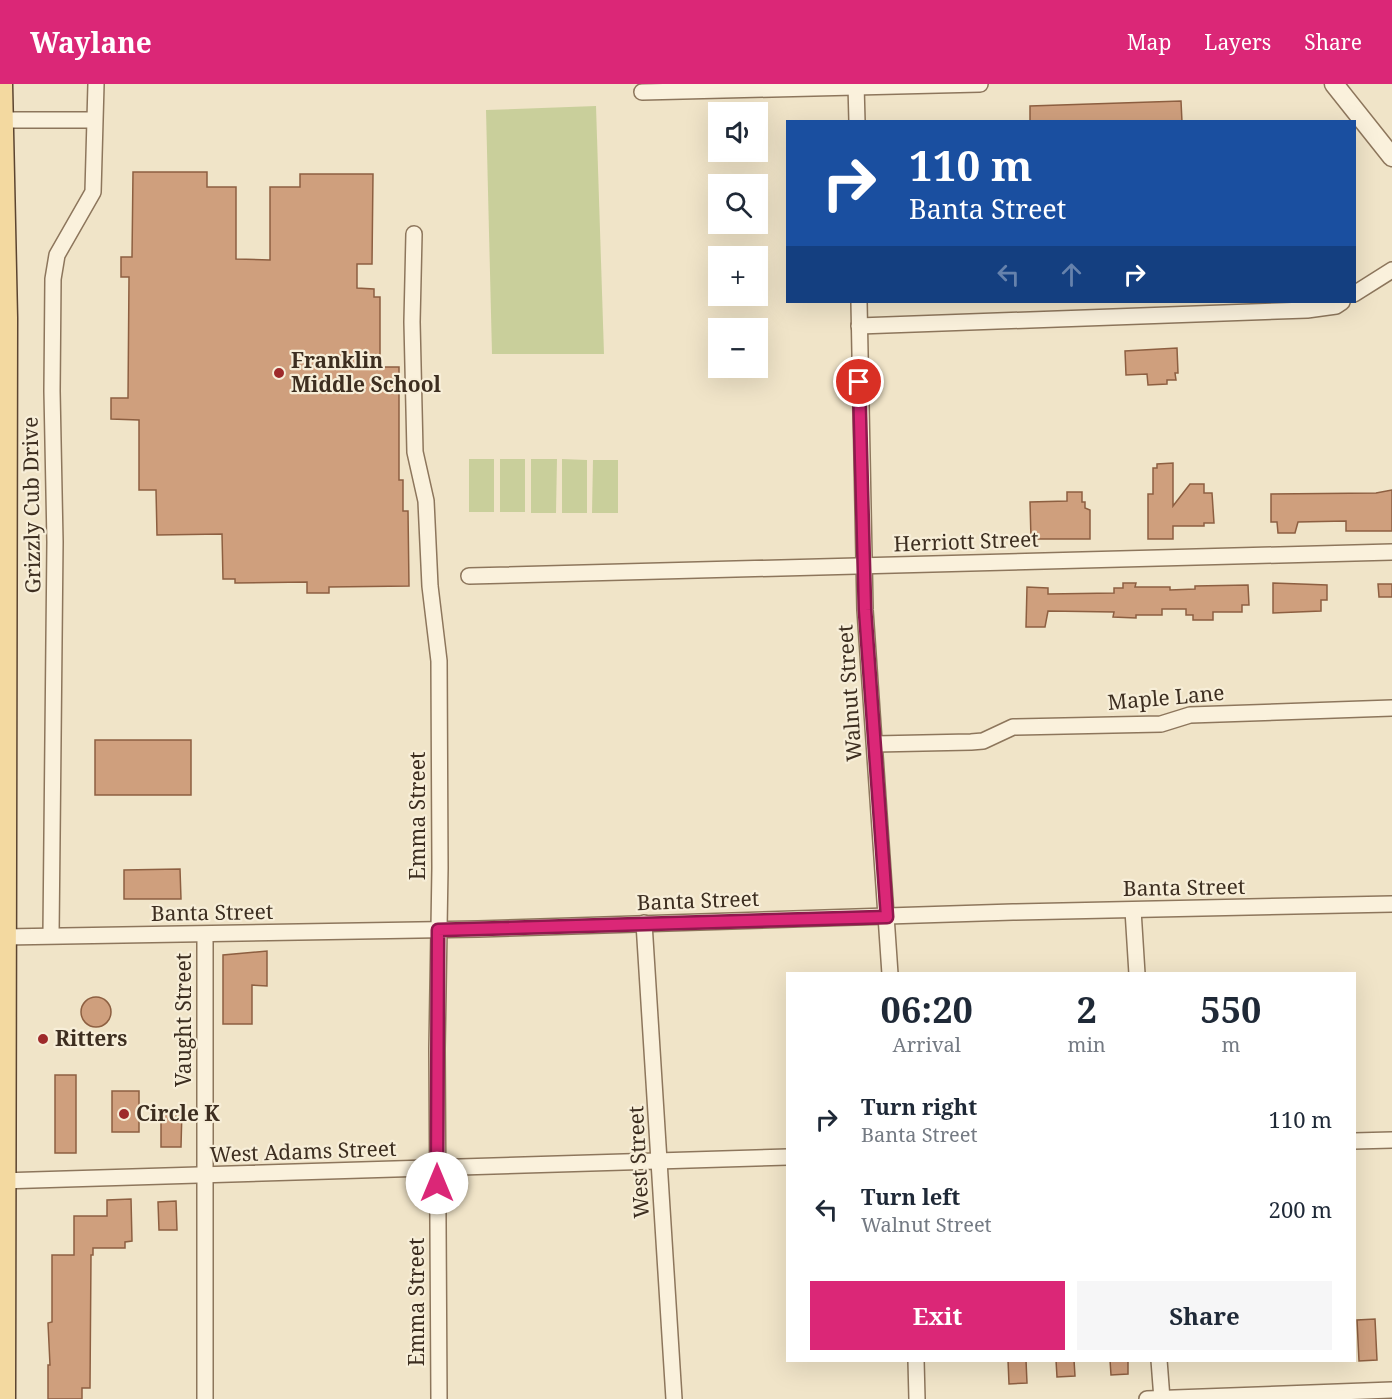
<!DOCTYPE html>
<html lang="en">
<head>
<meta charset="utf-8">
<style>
	body { margin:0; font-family:"Noto Serif",serif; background:#f6f6f7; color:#1f2937; height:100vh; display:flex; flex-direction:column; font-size:22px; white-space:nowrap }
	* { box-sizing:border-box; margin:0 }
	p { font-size:20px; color:#747a83 }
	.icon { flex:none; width:33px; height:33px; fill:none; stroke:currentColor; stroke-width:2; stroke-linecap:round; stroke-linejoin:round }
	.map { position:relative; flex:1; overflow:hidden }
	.details { position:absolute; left:786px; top:888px; width:570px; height:390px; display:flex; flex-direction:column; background:#fff; border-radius:0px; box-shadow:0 6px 24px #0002 }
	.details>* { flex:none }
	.banner { position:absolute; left:786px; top:36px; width:570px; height:183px; border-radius:0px; box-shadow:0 6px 24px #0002; background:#1a4fa0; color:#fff; overflow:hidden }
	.buttons { position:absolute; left:708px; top:18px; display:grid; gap:12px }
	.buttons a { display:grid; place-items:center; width:60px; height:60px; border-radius:0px; background:#fff; box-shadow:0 6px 24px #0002; font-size:30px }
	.pin { position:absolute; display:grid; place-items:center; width:51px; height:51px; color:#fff; margin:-26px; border:3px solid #fff; border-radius:50%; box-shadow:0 2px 6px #0007 }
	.me { position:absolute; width:66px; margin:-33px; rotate:0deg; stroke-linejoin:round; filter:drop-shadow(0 0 4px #0008) }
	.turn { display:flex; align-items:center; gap:21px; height:126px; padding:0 24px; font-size:27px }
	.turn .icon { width:78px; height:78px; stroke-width:2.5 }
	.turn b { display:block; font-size:42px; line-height:51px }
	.lanes { display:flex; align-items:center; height:57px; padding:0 24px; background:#0003; justify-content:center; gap:30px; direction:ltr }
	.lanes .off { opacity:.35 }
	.eta { display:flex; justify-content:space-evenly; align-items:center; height:102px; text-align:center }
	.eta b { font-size:36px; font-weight:700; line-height:42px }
	.primary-button { display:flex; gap:12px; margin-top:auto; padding:12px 24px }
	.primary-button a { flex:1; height:69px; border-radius:0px; background:#db2777; color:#fff; font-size:24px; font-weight:700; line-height:69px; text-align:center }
	.primary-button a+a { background:#f6f6f7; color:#1f2937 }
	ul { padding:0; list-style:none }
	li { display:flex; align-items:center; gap:18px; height:90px; padding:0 24px }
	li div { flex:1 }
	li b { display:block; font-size:22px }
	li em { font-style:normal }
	header { display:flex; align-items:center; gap:36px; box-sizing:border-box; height:84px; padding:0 30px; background:#db2777; color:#fff }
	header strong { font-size:28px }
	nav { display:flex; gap:33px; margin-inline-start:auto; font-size:21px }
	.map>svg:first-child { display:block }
	.green { fill:#c9cf9b }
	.building { fill:#cf9f7d; stroke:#8d5f41; stroke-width:1.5 }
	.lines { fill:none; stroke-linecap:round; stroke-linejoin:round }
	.minor-casing { stroke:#8d765c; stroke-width:18 }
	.tertiary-casing { stroke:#8d765c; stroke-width:21 }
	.primary-casing { stroke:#5b4430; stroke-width:27 }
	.minor { stroke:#faf1dc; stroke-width:15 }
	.tertiary { stroke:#faf1dc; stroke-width:18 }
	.primary { stroke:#f3d9a0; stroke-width:24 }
	.route-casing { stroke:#8e194d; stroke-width:15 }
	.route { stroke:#db2777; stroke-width:10 }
	.poi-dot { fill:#9e2a2b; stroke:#f7eed8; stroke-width:2 }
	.labels { text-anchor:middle; stroke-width:4.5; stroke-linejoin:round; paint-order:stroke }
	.poi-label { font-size:21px; font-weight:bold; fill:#3d2e20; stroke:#f7eed8; text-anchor:start }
	.street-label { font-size:21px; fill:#3d2e20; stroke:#f7eed8 }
</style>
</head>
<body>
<header>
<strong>Waylane</strong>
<nav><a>Map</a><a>Layers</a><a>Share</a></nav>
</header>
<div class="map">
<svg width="1392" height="1315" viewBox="0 0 1392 1315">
	<rect width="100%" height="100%" fill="#f0e4c8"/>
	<!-- green -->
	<g class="green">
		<path d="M596,22L604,270H492L486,26Z"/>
		<rect x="469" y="375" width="25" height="53"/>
		<rect x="500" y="375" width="25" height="53"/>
		<path d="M531,375H557L556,429H531Z"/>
		<path d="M562,375L587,376V429H562Z"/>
		<path d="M593,376H618V429H592Z"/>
	</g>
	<!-- building -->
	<g class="building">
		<path d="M1181,17L1182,38H1030V22Z"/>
		<path d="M133,88H207V103H236V175L270,176V103H300V90H373L372,180H357V204L374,205V213H380V283H399V396H403V427H408L409,502L329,503V509H307V498L235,499V495H223L222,450L157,451L156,406H139V336L111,335V314H128L129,193H121V173H132Z"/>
		<path d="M1177,264L1178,289H1175L1176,296H1167V300L1148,301L1147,290L1126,291L1125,267Z"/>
		<path d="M1173,379V422L1190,400H1204V409H1212L1214,439H1204V442H1173V455H1148V410H1153V384H1157V380Z"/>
		<path d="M1392,406V447H1346V437L1298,438L1295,449H1278L1277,438H1271V410L1376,409Z"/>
		<path d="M1067,408H1082V418H1085V424L1090,426V455H1031L1030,418L1067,417Z"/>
		<path d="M1123,499H1136L1135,503H1170V506L1195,505V502L1248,501L1249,521H1242V528H1213V536H1193V531H1186V525H1162V531H1136V534L1113,533L1114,528L1048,527L1045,543H1026L1027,503L1048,504V510L1114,509V504H1123Z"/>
		<path d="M1273,499L1327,501V516H1321V527L1273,529Z"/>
		<path d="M1378,500H1392V513H1379Z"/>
		<rect x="95" y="656" width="96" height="55"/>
		<path d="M180,785L181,815H124V786Z"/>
		<path d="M267,867V902L252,901V940H223V871Z"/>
		<circle cx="96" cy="928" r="15"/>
		<rect x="55" y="991" width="21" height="78"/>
		<rect x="112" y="1007" width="27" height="41"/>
		<path d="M161,1025H182L181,1063H161Z"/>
		<path d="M131,1115L132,1157L125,1158V1164H93V1171H91L90,1304H82V1315H48V1281H50L48,1239L52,1238V1171H74V1132H107V1116Z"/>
		<path d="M176,1117L177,1146H159L158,1118Z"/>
		<path d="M1375,1235L1377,1276L1359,1277L1357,1236Z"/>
		<path d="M1008,1276H1026L1027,1299L1009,1300Z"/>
		<path d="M1056,1276H1074L1075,1292L1057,1293Z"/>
		<path d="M1110,1276H1128V1290L1111,1291Z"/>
	</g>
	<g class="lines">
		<defs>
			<g id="minor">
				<path d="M856,0L857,38"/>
				<path d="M642,8L980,0"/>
				<path d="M0,36H94"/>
				<path d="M414,150L412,238L415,368L426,417L430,502L439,577L440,784L437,965L439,1315"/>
				<path d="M1354,210L1392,186"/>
				<path d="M859,218L865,526L890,890"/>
				<path d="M859,242L1307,226L1336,222L1342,218"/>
				<path d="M469,492L1392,468"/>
				<path d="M875,660L971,658L983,657L1013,643L1161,640L1190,631L1392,624"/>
				<path d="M1133,826L1137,890"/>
				<path d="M644,839L674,1315"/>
				<path d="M51,851L55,458L52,307L53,195L57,171L93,108L96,0"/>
				<path d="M205,851V1315"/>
				<path d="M4,853L478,845L1013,828L1392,820"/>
				<path d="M1354,1057L1392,1056"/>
				<path d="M0,1097L788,1073"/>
				<path d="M916,1276L917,1315"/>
				<path d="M1159,1276L1162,1315"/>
				<path d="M1147,1315L1392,1306"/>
			</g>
			<path id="tertiary" d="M1334,0L1392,73"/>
			<path id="primary" d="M0,0L5,234L3,1315"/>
		</defs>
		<!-- minor casing -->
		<use href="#minor" class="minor-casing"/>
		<!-- tertiary casing -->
		<use href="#tertiary" class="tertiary-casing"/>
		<!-- primary casing -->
		<use href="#primary" class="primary-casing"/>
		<!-- minor -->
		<use href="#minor" class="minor"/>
		<!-- tertiary -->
		<use href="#tertiary" class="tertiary"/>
		<!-- primary -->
		<use href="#primary" class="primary"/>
	</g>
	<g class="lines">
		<defs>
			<path id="route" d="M437,1099L438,846L887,833L865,526L859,298"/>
		</defs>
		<!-- route casing -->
		<use href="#route" class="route-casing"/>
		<!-- route -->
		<use href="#route" class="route"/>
	</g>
	<!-- markers -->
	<g class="poi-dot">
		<circle cx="279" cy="289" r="6"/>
		<circle cx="43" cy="955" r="6"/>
		<circle cx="124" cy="1030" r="6"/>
	</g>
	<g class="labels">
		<!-- poi labels -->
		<g class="poi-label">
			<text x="291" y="284">Franklin<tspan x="291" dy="24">Middle School</tspan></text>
			<text x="55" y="962">Ritters</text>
			<text x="136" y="1037">Circle K</text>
		</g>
		<!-- street labels -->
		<g class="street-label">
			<text transform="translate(32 421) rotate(-91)" y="7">Grizzly Cub Drive</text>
			<text transform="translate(966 458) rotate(-2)" y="7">Herriott Street</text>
			<text transform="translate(850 609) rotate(-94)" y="7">Walnut Street</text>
			<text transform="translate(1166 614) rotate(-5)" y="7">Maple Lane</text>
			<text transform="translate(418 732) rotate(-90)" y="7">Emma Street</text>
			<text transform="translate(1184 804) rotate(-1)" y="7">Banta Street</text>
			<text transform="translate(698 817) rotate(-2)" y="7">Banta Street</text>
			<text transform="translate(212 829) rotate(-1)" y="7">Banta Street</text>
			<text transform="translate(184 936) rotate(-90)" y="7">Vaught Street</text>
			<text transform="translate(303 1068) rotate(-2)" y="7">West Adams Street</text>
			<text transform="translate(639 1078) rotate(-93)" y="7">West Street</text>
			<text transform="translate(417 1218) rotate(-90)" y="7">Emma Street</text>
		</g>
	</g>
</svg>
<div class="buttons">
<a><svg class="icon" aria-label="sound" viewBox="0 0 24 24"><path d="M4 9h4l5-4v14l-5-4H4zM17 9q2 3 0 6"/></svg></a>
<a><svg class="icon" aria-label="search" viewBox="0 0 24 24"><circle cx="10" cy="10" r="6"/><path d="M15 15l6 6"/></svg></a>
<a>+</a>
<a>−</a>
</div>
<div class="pin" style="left:859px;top:298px;background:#d93025"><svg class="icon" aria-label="arrive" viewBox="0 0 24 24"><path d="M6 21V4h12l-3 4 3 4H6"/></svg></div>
<svg class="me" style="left:437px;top:1099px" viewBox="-20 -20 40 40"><circle r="19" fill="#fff"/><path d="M0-13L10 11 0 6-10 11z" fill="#db2777"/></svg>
<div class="banner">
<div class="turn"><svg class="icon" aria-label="right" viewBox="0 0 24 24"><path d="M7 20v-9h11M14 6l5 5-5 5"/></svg><div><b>110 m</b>Banta Street</div></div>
<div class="lanes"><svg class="icon off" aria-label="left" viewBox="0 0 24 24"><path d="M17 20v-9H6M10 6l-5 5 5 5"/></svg><svg class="icon off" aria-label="ahead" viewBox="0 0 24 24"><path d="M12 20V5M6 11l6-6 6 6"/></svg><svg class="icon" aria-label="right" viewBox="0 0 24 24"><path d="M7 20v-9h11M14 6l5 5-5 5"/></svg></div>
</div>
<section class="details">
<div class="eta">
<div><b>06:20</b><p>Arrival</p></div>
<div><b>2</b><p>min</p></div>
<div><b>550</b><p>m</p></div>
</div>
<ul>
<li><svg class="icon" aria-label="right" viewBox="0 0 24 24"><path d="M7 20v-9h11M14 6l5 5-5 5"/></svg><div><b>Turn right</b><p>Banta Street</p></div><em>110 m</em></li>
<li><svg class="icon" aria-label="left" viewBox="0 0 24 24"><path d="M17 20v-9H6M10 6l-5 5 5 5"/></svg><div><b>Turn left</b><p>Walnut Street</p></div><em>200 m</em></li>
</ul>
<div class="primary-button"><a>Exit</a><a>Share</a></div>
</section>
</div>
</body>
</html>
